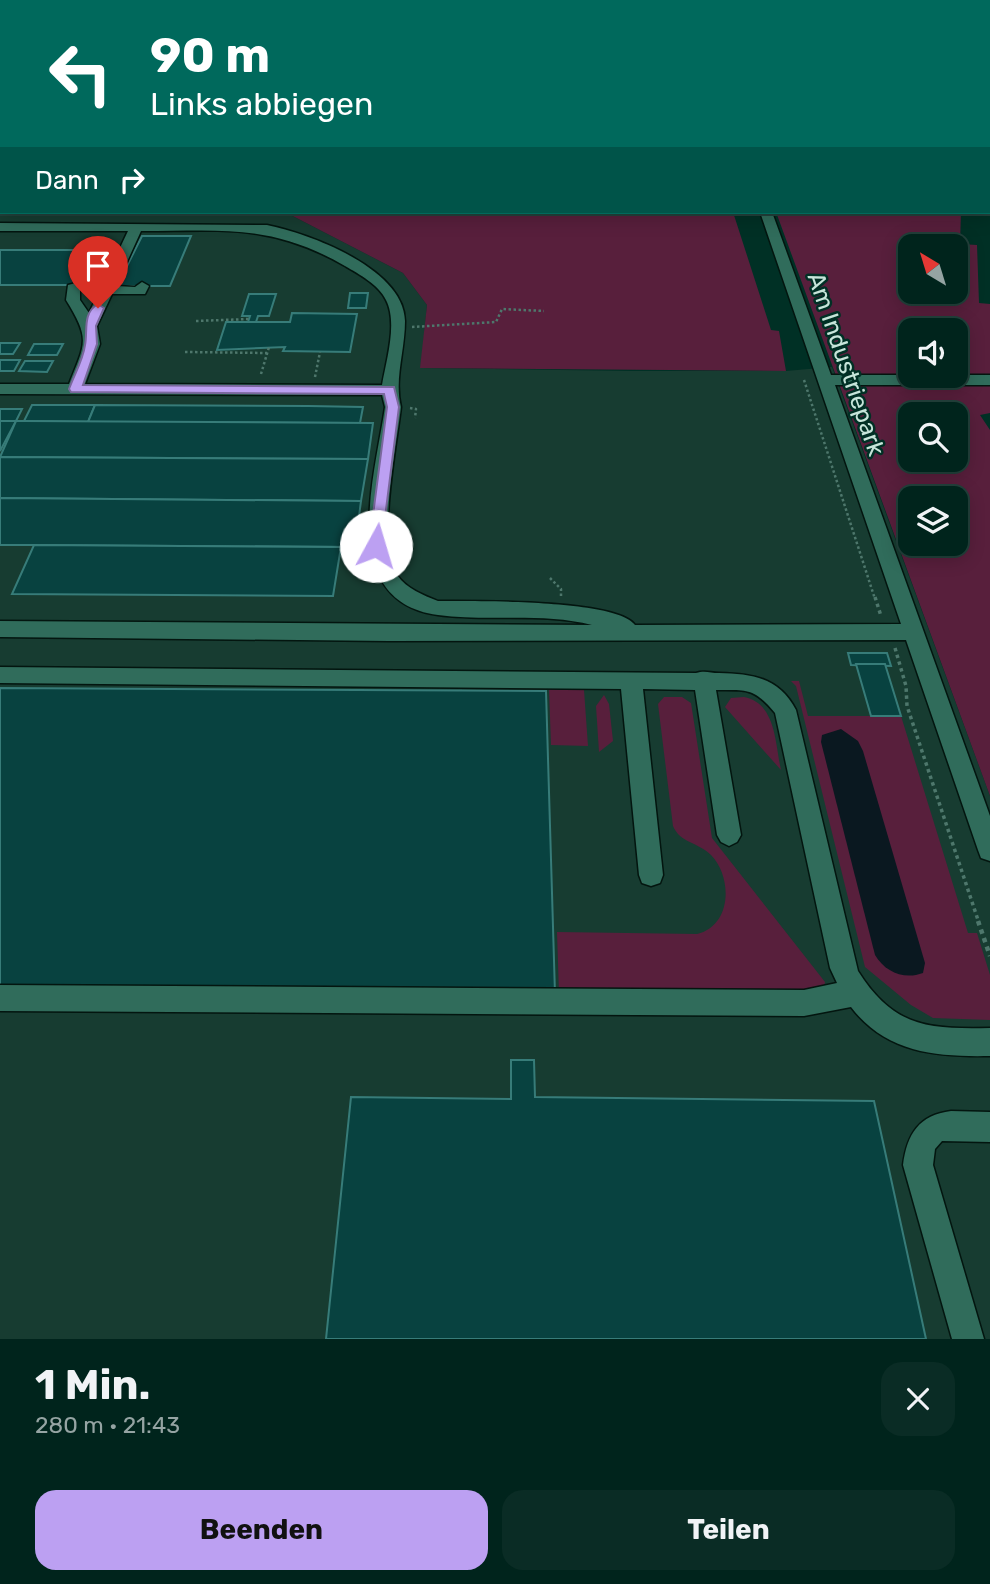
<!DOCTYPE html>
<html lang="de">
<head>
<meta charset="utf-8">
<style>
	body { margin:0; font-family:Rubik,sans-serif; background:#0a2c25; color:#f1f3f6; height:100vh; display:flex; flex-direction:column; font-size:26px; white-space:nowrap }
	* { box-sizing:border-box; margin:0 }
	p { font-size:23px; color:#95a4a3 }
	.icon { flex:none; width:38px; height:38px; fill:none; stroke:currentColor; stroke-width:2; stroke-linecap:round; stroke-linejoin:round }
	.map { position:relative; height:1339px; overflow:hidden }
	.details { display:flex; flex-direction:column; background:#00241c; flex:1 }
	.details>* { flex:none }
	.top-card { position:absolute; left:0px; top:0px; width:990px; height:214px; box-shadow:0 4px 18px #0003,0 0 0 2px #22413b; background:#00695c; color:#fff; overflow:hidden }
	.needle { width:46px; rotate:322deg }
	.controls { position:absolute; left:898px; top:234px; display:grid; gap:14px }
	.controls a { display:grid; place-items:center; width:70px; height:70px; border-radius:14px; background:#00241c; box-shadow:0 4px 18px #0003,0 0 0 2px #22413b; font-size:35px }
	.pin { position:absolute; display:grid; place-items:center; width:60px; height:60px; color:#fff; margin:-72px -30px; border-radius:50% 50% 50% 0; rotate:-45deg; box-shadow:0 0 7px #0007 }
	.pin .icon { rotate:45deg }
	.me { position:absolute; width:77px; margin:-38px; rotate:6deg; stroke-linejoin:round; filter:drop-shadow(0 0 5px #0008) }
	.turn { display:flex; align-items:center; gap:24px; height:147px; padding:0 35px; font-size:32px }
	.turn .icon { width:91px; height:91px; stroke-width:2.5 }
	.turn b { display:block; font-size:49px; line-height:60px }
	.then { display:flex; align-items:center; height:66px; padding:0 35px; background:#0003; gap:14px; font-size:26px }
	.round { display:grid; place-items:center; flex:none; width:74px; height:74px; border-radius:21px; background:#0a2c25 }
	.headline { display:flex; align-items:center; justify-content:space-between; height:119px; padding:0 35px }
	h1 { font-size:42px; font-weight:700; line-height:52px }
	.cta { display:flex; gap:14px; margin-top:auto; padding:14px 35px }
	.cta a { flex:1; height:80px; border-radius:21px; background:#bca0f2; color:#111; font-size:28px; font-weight:700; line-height:80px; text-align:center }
	.cta a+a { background:#0a2c25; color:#f1f3f6 }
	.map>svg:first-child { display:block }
	.built { fill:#173c31 }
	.green { fill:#581f3c; fill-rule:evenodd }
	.water { fill:#0a1820 }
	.building { fill:#084240; stroke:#377c79; stroke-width:2 }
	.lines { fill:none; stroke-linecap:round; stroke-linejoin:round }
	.minor-casing { stroke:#03150f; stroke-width:3 }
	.path-far3 { stroke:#4e776c; stroke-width:2; stroke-dasharray:2 2; stroke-linecap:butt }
	.path-far2 { stroke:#4e776c; stroke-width:2.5; stroke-dasharray:2.5 2.5; stroke-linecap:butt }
	.path-far1 { stroke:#4e776c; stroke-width:3.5; stroke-dasharray:3.5 3.5; stroke-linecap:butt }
	.path { stroke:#4e776c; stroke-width:4.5; stroke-dasharray:4.5 4.5; stroke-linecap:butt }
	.minor { fill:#306c5b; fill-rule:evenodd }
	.route { fill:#bca0f2; stroke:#7a689d; stroke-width:2 }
	.labels { text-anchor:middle; stroke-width:5; stroke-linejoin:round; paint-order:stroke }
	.street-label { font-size:24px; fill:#c7e5da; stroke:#003025 }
</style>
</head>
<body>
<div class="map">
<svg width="990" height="1339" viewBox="0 0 990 1339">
	<rect width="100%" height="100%" fill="#003025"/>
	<!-- built -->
	<path class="built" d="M0,179L2,212H285L403,273L427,305L421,368L632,371H786L832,367L990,796V1339H0Z"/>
	<!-- green -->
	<g class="green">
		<path d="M0,0H675L676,2H2V179Z"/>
		<path d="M700,0H990V15L989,2Z"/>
		<path d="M285,212H733L771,330L779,331L786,371L420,368L427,305L403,273Z"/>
		<path d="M776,212H961L960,244L977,245L979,303L990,304V413L980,415L990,430V796ZM910,247H956V292H910ZM910,331H956V376H910ZM910,415H956V460H910ZM910,499H956V544H910Z"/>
		<path d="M791,681H799L808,716H901L968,933H977L990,975V1020L933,1018L911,1005L865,967L796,686Z"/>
		<path d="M549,689L584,690L588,746L551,745Z"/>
		<path d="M604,695L609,704L613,741L599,752L596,706Z"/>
		<path d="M664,697H682L691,703L712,838L825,982L824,987L814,990L559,994L557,932L697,934C733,925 732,876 711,855C698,842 680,843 673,826L658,704Z"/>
		<path d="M744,697C776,703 775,743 781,770L725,707L731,698Z"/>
	</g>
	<!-- water -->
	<path class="water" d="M841,729L858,741L863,751L925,963L923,973C904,980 885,972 875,955L821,742L822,735Z"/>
	<!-- building -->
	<g class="building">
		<path d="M142,236H191L170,286H117Z"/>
		<path d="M0,250H109L91,285H0Z"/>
		<path d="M350,293H368L366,308H348Z"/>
		<path d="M249,294H276L269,316H258L256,322H248L250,316H242Z"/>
		<path d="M292,313L357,314L350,352L283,351L285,347L217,350L226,322H290Z"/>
		<path d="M0,343H20L13,354H0Z"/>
		<path d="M34,344H63L57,355H28Z"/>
		<path d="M0,360H20L14,371H0Z"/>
		<path d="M25,361H53L47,372L19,371Z"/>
		<path d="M32,405H95L88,422L24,421Z"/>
		<path d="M95,405L309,406L363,407L360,423L88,422Z"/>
		<path d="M0,409H22L16,421H0Z"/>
		<path d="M0,421H16L0,451Z"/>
		<path d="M16,421H24L373,423L368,459L0,457Z"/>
		<path d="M0,457L368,459L361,501L0,498Z"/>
		<path d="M0,498L361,501L355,547L34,545H0Z"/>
		<path d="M34,545L341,547L333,596L12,594Z"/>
		<path d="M848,653H887L891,666L851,665Z"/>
		<path d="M856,664H885L901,716H871Z"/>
		<path d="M0,688L546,691L555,994L0,990Z"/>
		<path d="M511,1060H534L535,1097L874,1101L926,1339H326L351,1097L511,1099Z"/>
	</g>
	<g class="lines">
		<defs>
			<g id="minor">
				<path d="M687,0H697L698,2H688Z"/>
				<path d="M760,212H772L831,375H990V385H835L990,816V861L981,858L978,850L906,640L389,641L0,637V621L592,625C541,612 489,622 438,615C336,601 375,475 385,407L382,395L0,394V384H69C85,343 91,340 66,300L68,285L80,282V300L89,313L128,231H0V223L267,225C311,234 404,269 405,321C405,351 394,379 401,407C397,443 376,547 397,575C407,589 423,595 438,601C472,601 618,599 635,625L901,624ZM141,231C222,231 271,223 345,266C359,274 379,285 386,300C398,323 386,361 382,385L85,384L100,344L97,326L112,294H145L149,286L142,282L135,287L116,286Z"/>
				<path d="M0,667L696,673C705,670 710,673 719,673C752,674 779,677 796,710L858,971C894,1028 929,1029 990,1028V1056C936,1057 886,1053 851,1007L804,1016L0,1011V985L804,990L837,983L830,968L775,713C754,688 748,690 716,690L741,835L737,842L729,846L721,842L717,835L695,690L643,689L663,875L660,883L651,886L642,883L639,875L621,689L0,683Z"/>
				<path d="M951,1111L990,1112V1142L942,1141L935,1149L933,1165L984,1339H952L903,1165C907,1134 919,1115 951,1111Z"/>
			</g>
		</defs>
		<!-- minor casing -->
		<use href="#minor" class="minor-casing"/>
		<!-- path-far3 -->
		<path class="path-far3" d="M661,2L666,0"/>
		<!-- path-far2 -->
		<g class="path-far2">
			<path d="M196,321L249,319"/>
			<path d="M412,327L496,322L502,309L544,311"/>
			<path d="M185,352L267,353"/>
			<path d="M261,374L269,347"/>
			<path d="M315,377L320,352"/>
			<path d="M804,380L875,599"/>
			<path d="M410,408L416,409L415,418"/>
			<path d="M550,578L561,589V596"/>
		</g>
		<!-- path-far1 -->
		<g class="path-far1">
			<path d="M875,597L881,616"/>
			<path d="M895,648L906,686L907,706L979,923"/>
		</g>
		<!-- path -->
		<path class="path" d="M978,921L990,956"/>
		<!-- minor -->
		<use href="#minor" class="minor"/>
	</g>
	<!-- route -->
	<path class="route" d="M98,304L104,308L96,326L97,344L83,385L394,387L399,407L381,549H371L369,546L387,407L384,394L71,392L69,389C74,375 83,360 85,345C88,331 82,313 98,304Z"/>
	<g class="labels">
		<!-- street labels -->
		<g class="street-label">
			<text transform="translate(846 364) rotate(71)" y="8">Am Industriepark</text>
		</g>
	</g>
</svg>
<div class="controls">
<a><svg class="needle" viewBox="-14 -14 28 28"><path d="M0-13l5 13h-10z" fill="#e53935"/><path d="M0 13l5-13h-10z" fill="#95a4a3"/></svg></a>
<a><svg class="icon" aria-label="sound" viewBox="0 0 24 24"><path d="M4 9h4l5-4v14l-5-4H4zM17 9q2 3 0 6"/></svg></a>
<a><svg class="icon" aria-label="search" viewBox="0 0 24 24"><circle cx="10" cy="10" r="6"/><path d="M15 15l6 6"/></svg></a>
<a><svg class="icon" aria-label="layers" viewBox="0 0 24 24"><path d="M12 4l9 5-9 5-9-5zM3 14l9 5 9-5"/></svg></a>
</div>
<div class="pin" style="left:98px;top:308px;background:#d93025"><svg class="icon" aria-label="arrive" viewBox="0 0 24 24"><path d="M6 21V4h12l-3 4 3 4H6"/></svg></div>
<svg class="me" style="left:376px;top:546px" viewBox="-20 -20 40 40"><circle r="19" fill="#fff"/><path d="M0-13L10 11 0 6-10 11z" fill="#bca0f2"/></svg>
<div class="top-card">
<div class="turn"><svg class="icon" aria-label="left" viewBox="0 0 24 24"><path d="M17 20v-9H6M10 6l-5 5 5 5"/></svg><div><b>90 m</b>Links abbiegen</div></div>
<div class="then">Dann<svg class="icon" aria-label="right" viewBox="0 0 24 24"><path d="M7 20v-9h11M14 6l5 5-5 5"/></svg></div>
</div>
</div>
<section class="details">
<div class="headline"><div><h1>1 Min.</h1><p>280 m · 21:43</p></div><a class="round"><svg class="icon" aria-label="close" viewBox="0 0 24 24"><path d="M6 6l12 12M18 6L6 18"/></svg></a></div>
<div class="cta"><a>Beenden</a><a>Teilen</a></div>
</section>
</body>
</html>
